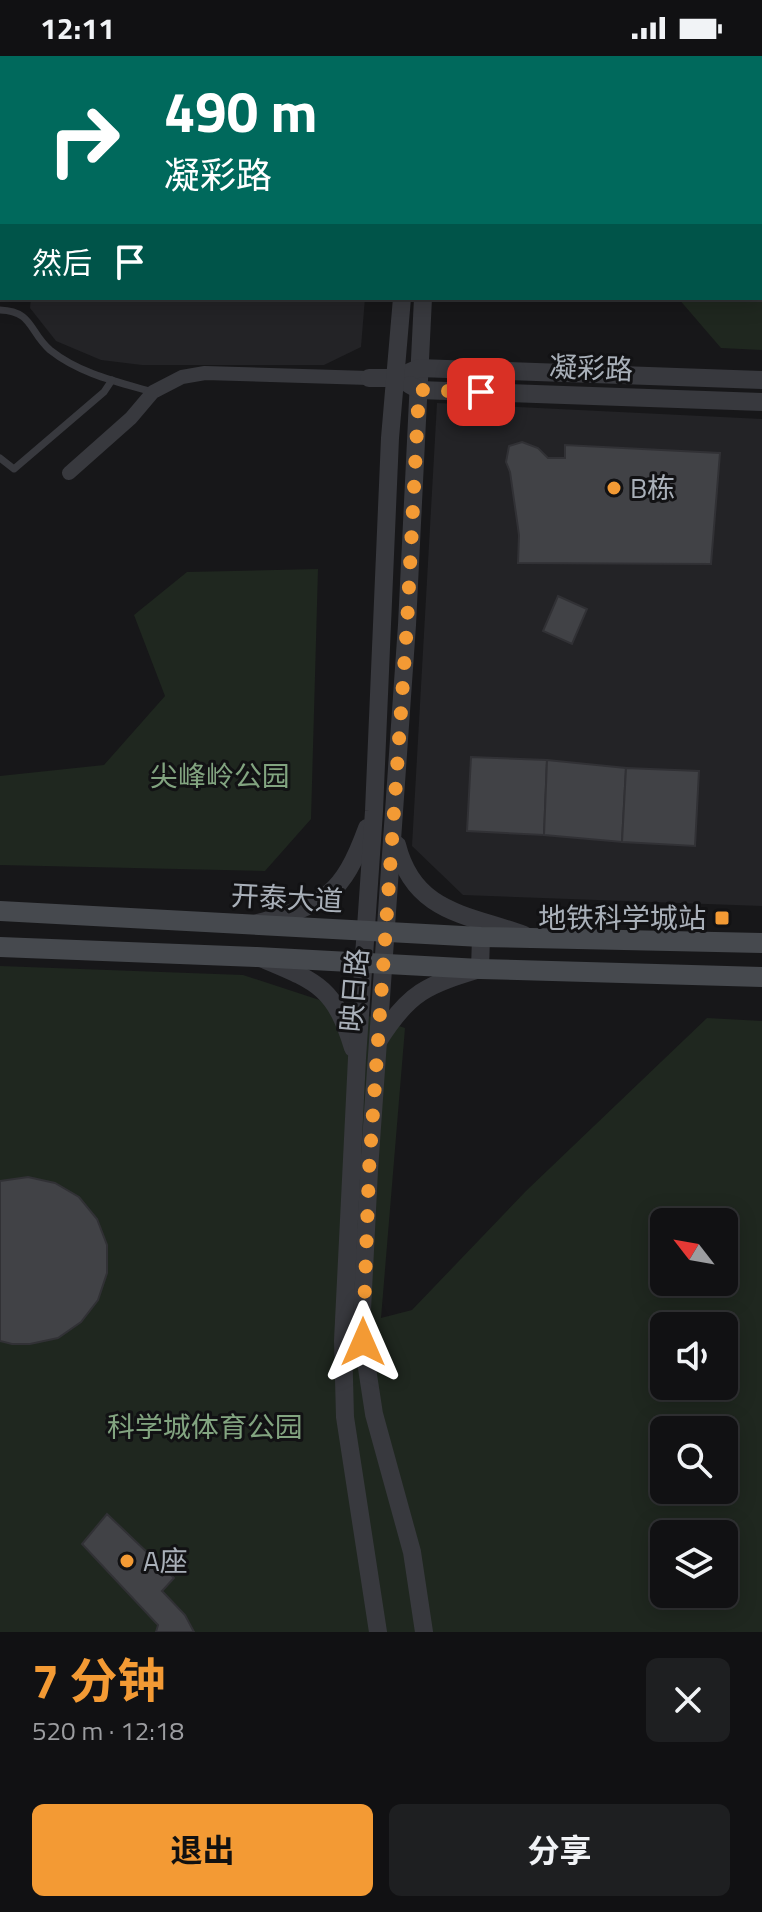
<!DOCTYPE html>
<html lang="zh">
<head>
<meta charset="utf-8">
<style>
	body { margin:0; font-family:"Titillium Web","Noto Sans SC",sans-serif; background:#1e1f21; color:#f1f3f6; height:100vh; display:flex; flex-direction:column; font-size:30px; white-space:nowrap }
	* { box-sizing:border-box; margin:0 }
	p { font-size:26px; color:#9c9da0 }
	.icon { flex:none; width:44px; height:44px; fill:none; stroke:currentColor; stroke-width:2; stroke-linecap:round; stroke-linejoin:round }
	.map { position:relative; height:1576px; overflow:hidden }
	.sheet { display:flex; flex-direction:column; background:#111113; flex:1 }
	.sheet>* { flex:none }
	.top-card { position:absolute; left:0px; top:0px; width:762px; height:244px; box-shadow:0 4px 20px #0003,0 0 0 2px #303133; background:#00695c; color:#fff; overflow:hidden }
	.needle { width:52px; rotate:301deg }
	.buttons { position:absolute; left:650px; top:1152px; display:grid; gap:16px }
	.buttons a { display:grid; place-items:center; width:88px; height:88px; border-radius:12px; background:#111113; box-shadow:0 4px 20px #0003,0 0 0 2px #303133; font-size:40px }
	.pin { position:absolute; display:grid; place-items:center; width:68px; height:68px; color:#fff; margin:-34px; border-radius:16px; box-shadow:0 4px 12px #0006 }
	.me { position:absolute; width:88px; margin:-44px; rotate:0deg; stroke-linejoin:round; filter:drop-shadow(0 0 6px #0008) }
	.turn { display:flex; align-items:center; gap:28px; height:168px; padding:0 32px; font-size:36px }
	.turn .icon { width:104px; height:104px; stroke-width:2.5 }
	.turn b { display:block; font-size:56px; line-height:68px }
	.then { display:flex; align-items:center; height:76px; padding:0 32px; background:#0003; gap:16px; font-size:30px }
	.round { display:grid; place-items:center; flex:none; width:84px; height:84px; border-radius:12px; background:#1e1f21 }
	.overview { display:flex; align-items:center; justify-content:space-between; height:136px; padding:0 32px }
	h1 { font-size:48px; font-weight:700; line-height:60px; color:#f39a34 }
	.button { display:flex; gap:16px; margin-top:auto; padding:16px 32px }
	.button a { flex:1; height:92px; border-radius:12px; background:#f39a34; color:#111; font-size:32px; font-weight:700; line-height:92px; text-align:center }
	.button a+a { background:#1e1f21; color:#f1f3f6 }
	.status { display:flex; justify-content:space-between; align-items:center; height:56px; padding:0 40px; background:#111113; direction:ltr }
	.status svg { height:22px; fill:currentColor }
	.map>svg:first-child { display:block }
	.built { fill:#232326 }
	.green { fill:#1f271f; fill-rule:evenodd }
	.building { fill:#414246; stroke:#313135; stroke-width:2 }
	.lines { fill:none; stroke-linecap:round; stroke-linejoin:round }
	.service { stroke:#38393e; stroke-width:7 }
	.minor { stroke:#38393e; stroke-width:14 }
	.tertiary { stroke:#38393e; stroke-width:18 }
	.secondary { stroke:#46494e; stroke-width:20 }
	.route { stroke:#f39a34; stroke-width:14; stroke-dasharray:0 25.2 }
	.poi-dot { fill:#f39a34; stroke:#121214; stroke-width:3 }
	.labels { text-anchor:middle; stroke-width:6; stroke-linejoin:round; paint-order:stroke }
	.street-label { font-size:28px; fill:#a9b0b9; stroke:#121214 }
	.poi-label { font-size:28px; fill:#a9b0b9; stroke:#121214; text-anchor:start }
	.park-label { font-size:28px; fill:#82a480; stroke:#121214 }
</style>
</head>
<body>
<div class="status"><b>12:11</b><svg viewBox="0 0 49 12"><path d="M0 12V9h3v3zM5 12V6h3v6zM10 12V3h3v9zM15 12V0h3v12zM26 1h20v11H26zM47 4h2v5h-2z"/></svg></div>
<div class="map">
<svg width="762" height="1576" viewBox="0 0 762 1576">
	<rect width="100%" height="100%" fill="#171719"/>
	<!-- built -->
	<g class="built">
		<path d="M31,242H365L361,291L324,309H142L101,304L56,285L30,252Z"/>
		<path d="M437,347L762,363V850L463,839L412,790Z"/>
	</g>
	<!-- green -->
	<g class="green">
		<path d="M609,0H762V294L721,292L678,242H760V2H608Z"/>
		<path d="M318,513L311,763L265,815L0,809V720L104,709L165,640L134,559L187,516Z"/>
		<path d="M0,910L243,919L405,972L381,1262L412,1254L526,1135L707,962L762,965V1576H0ZM664,1166H724V1226H664ZM664,1270H724V1330H664ZM664,1374H724V1434H664ZM664,1478H724V1538H664Z"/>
	</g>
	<!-- building -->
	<g class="building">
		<path d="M522,386L538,392L548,402H565V389L720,397L711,508L518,507L519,479L510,416L506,406L509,390Z"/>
		<path d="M558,540L587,553L572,588L543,575Z"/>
		<path d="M471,701L547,704L544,779L467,775Z"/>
		<path d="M547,704L626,712L622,786L544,779Z"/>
		<path d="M626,712L699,715L695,790L622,786Z"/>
		<path d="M28,1121L55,1127L79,1141L97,1163L107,1189V1217L98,1244L81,1266L58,1282L30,1288H12L0,1285V1125Z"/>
		<path d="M107,1458L174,1522L162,1535L185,1559L194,1576H156L158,1569L82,1488Z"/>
	</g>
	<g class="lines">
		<!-- service -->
		<g class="service">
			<path d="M0,254C33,255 29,276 50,294C80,318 118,326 153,336"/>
			<path d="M0,402L14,413L104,336L112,324"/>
		</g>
		<!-- minor -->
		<path class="minor" d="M69,417L131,362L153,336L182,321L205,317L369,322"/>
		<!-- tertiary -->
		<g class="tertiary">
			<path d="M418,2V0"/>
			<path d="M435,2V0"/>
			<path d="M423,242L407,569L369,1114L362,1254L363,1286L374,1358L412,1496L424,1576"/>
			<path d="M369,322H396L419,312L762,324"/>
			<path d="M410,329L419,334L762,346"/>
			<path d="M397,789C414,857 467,858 524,879"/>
			<path d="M258,867C326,847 342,840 367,772"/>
			<path d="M263,903C318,926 335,932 353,992"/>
			<path d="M379,984C409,936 427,929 480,913L481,881"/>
			<path d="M378,1576L345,1361L343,1285L357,1002L374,755L390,382L402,242"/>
		</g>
		<!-- secondary -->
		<g class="secondary">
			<path d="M0,855L481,881L762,887"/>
			<path d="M0,891L257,901L480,913L762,921"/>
		</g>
	</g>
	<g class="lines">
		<!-- route -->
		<path class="route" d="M363,1286L369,1114L407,569L419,334L481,336"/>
	</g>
	<!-- markers -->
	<g class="poi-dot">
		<circle cx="614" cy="432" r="8"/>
		<rect x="714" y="854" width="16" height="16" rx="4"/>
		<circle cx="127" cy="1505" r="8"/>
	</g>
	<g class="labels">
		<!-- street labels -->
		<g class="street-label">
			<text transform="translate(591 312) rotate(2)" y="10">凝彩路</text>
			<text transform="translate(287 842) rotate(3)" y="10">开泰大道</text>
			<text transform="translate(354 934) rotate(-85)" y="10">映日路</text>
		</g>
		<!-- poi labels -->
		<g class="poi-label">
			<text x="630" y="442">B栋</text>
			<text x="706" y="872" text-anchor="end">地铁科学城站</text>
			<text x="143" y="1515">A座</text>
		</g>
		<!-- park labels -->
		<g class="park-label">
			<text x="220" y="730">尖峰岭公园</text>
			<text x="205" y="1381">科学城体育公园</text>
		</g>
	</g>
</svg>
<div class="buttons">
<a><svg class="needle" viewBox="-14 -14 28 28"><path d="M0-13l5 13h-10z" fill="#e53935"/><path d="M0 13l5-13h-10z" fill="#9c9da0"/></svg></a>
<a><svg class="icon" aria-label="sound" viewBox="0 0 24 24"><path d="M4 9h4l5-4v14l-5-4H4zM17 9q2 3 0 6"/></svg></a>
<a><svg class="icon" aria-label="search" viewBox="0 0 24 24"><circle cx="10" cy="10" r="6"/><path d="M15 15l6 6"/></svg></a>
<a><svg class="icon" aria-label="layers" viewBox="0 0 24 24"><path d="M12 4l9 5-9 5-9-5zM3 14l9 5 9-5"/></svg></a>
</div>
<div class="pin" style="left:481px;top:336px;background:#d93025"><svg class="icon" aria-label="arrive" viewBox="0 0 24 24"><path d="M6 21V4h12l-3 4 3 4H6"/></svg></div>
<svg class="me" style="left:363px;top:1286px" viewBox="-20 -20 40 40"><path d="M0-17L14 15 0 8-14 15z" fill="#f39a34" stroke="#fff" stroke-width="4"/></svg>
<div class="top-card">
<div class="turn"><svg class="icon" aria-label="right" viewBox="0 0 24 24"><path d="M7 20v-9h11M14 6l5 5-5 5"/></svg><div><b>490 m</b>凝彩路</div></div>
<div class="then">然后<svg class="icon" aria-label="arrive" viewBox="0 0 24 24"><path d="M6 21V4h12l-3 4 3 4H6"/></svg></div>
</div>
</div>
<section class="sheet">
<div class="overview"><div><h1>7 分钟</h1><p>520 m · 12:18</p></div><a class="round"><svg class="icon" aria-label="close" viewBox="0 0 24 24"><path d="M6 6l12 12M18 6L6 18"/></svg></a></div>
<div class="button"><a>退出</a><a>分享</a></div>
</section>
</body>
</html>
